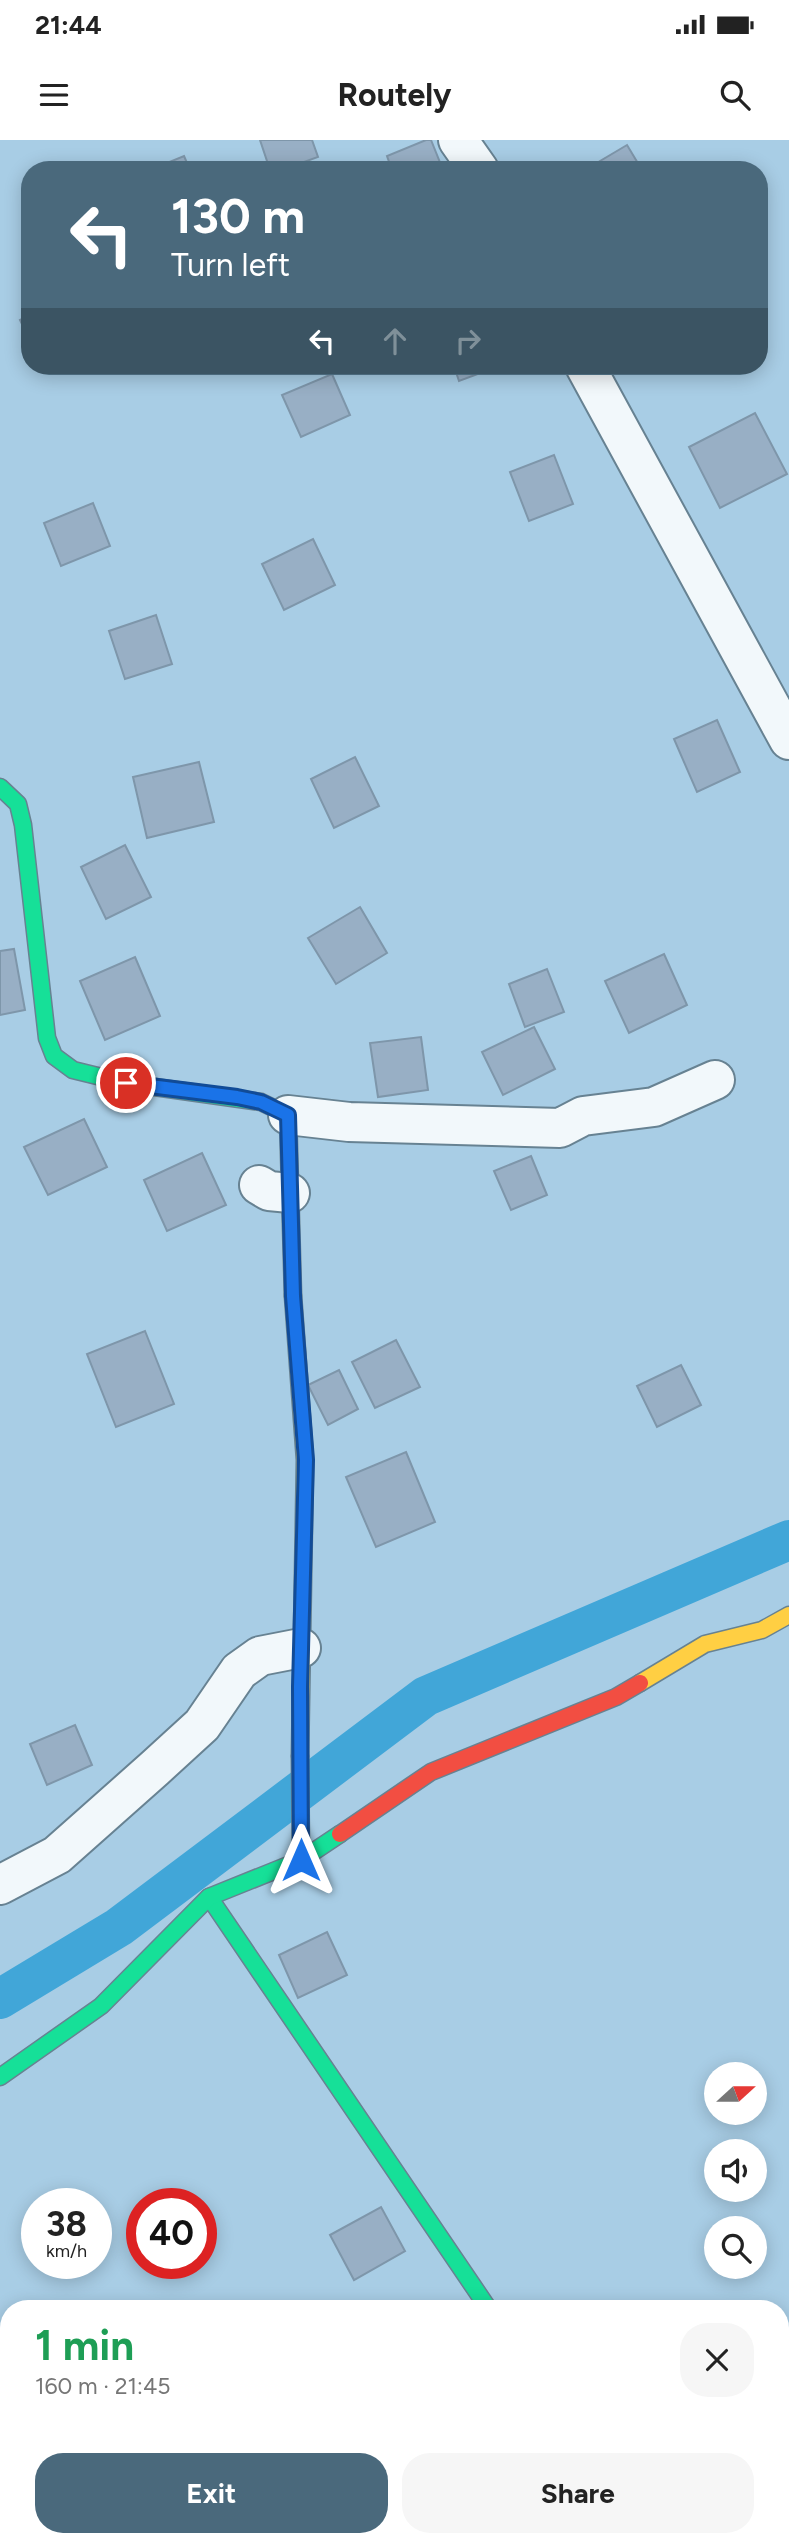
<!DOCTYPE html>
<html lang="en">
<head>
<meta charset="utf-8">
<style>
	body { margin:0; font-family:Figtree,sans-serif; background:#f6f6f6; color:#222; height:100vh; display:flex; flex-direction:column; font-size:26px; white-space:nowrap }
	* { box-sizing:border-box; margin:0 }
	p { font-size:23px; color:#767676 }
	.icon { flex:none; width:38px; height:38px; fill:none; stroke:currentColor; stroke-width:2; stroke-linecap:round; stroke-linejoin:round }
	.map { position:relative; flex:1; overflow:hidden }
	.side { position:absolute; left:0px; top:2160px; width:789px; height:247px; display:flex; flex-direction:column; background:#fff; border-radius:28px 28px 0 0; box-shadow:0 4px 18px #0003 }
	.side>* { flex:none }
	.hud { position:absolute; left:21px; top:21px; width:747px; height:214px; border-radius:28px; box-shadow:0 4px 18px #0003; background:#4a697c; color:#fff; overflow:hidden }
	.needle { width:46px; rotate:69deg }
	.controls { position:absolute; left:704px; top:1922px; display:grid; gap:14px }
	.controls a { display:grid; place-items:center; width:63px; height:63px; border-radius:50%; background:#fff; box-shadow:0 4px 18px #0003; font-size:35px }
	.speed { position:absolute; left:21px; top:2048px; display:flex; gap:14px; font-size:35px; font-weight:700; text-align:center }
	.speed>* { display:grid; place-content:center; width:91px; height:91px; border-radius:50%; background:#fff; box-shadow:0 4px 18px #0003; line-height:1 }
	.speed small { font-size:18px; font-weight:400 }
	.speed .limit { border:10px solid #d22; background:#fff; color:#111 }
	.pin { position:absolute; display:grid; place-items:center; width:60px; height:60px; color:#fff; margin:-30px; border:4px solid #fff; border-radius:50%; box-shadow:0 2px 7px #0007 }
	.me { position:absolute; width:77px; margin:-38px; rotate:0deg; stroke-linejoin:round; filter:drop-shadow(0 0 5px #0008) }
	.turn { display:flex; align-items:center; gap:24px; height:147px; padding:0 35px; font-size:32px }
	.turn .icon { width:91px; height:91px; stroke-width:2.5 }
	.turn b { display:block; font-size:49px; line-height:60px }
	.lanes { display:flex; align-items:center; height:66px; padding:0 35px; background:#0003; justify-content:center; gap:35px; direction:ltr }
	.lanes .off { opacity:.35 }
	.round { display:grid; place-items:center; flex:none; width:74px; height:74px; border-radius:28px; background:#f6f6f6 }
	.head { display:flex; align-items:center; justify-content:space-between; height:119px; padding:0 35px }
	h1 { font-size:42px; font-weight:700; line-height:52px; color:#1e9e55 }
	.primary-button { display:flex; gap:14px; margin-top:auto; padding:14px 35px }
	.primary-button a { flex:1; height:80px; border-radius:28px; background:#4a697c; color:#fff; font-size:28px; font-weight:700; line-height:80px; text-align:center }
	.primary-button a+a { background:#f6f6f6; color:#222 }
	.status { display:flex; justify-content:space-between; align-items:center; height:49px; padding:0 35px; background:#fff; direction:ltr }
	.status svg { height:19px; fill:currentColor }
	header { display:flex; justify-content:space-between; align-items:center; height:91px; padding:0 35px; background:#fff; font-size:32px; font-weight:700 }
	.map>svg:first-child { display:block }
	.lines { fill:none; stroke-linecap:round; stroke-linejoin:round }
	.canal { stroke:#41a6d8; stroke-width:40 }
	.building { fill:#98afc5; stroke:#7e96aa; stroke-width:2 }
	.street-casing { stroke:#678292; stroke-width:42 }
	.fast-casing { stroke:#678292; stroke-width:19 }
	.slow-casing { stroke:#678292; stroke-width:19 }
	.jam-casing { stroke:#678292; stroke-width:19 }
	.street { stroke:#f2f8fb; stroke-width:38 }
	.fast { stroke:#16e098; stroke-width:16 }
	.slow { stroke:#ffcf43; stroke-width:16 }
	.jam { stroke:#f24e42; stroke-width:16 }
	.route-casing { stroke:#114b97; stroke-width:18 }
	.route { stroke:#1a73e8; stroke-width:12 }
</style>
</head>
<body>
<div class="status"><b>21:44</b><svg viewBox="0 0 49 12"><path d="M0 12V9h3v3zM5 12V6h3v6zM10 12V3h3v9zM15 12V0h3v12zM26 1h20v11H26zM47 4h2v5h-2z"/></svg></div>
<header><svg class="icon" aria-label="menu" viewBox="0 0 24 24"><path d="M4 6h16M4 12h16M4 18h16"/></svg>Routely<svg class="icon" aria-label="search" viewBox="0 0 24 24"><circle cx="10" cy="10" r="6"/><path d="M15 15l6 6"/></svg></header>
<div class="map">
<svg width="789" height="2406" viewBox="0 0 789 2406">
	<rect width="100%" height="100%" fill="#a8cde5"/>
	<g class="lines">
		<!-- canal -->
		<path class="canal" d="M0,1859L119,1787L426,1556L789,1400"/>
	</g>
	<!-- building -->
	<g class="building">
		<path d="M260,0H312L318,17L282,30H270Z"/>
		<path d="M426,0H431L443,30H392L387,16Z"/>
		<path d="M627,5L642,30H585Z"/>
		<path d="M184,16L190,30H150Z"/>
		<path d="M30,175V201L20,180Z"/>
		<path d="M454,226H493L494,228L459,241Z"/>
		<path d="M332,234L350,275L301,297L282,255Z"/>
		<path d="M755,273L787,334L720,368L689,307Z"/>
		<path d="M554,315L573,364L529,381L510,332Z"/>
		<path d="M93,363L110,406L61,426L44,383Z"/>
		<path d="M313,399L335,445L284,470L262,424Z"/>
		<path d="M156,475L172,524L125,539L109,491Z"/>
		<path d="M717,580L740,632L697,652L674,599Z"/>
		<path d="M355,617L379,666L334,688L311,639Z"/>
		<path d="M199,622L214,682L147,698L133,637Z"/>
		<path d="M125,705L151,757L106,779L81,727Z"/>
		<path d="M360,767L387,813L336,844L308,798Z"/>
		<path d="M14,809L25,870L0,875V811Z"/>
		<path d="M664,814L687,865L629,893L605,841Z"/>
		<path d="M135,817L160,876L105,900L80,841Z"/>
		<path d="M547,829L564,872L525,887L509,844Z"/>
		<path d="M534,887L555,929L503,955L482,912Z"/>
		<path d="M421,897L428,950L378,957L370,903Z"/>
		<path d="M84,979L107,1027L48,1055L24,1007Z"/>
		<path d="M202,1013L226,1065L167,1091L144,1040Z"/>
		<path d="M531,1016L547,1055L511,1070L494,1031Z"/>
		<path d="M145,1191L174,1264L116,1287L87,1214Z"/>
		<path d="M396,1200L420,1247L375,1268L352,1222Z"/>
		<path d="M681,1225L701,1265L657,1287L637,1246Z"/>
		<path d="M339,1230L358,1269L328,1285L308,1245Z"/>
		<path d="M406,1312L435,1382L376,1407L346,1337Z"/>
		<path d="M75,1585L92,1625L47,1645L30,1604Z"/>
		<path d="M327,1792L347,1835L298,1858L279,1815Z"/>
		<path d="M381,2067L405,2111L354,2140L330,2095Z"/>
	</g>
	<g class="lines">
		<defs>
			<g id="street">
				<path d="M458,0L479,30"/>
				<path d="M585,226L789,600"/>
				<path d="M288,975L349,982L560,988L583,976L654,967L715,940"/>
				<path d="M259,1045L269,1051L290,1053"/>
				<path d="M0,1745L57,1715L155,1628L202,1585L239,1531L260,1516L301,1508"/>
				<path d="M433,2406L450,2398"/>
			</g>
			<g id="fast">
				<path d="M0,647L18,664L23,685L47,898L54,916L73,930L126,943L261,962L288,975L293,1156"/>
				<path d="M300,1616L301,1720"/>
				<path d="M209,1757L488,2168"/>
				<path d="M0,1937L101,1866L209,1757L301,1720L340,1694"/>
			</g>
			<g id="slow">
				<path d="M293,1156L305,1320L300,1616"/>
				<path d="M640,1543L705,1504L762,1490L789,1475"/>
			</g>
			<path id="jam" d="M340,1694L431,1632L616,1557L640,1543"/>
		</defs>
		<!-- street casing -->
		<use href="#street" class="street-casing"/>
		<!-- fast casing -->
		<use href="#fast" class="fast-casing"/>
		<!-- slow casing -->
		<use href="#slow" class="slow-casing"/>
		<!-- jam casing -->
		<use href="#jam" class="jam-casing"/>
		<!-- street -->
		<use href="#street" class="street"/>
		<!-- fast -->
		<use href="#fast" class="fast"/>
		<!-- slow -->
		<use href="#slow" class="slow"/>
		<!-- jam -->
		<use href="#jam" class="jam"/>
	</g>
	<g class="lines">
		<defs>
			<path id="route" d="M126,943L237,957L261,962L288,975L293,1156L306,1320L300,1547L301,1720"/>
		</defs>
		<!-- route casing -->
		<use href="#route" class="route-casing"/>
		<!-- route -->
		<use href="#route" class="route"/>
	</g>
</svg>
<div class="controls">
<a><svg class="needle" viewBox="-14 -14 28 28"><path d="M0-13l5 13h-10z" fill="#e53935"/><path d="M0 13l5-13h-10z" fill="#767676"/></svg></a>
<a><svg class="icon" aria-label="sound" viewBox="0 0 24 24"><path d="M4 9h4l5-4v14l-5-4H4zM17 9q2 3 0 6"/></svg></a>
<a><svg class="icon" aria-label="search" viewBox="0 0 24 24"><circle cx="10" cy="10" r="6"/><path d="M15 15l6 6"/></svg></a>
</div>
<div class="speed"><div>38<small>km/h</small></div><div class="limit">40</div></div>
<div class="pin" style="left:126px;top:943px;background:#d93025"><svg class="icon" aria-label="arrive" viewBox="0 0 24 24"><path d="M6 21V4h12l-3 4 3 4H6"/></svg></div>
<svg class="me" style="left:301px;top:1720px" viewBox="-20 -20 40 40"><path d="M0-17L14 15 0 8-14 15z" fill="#1a73e8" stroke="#fff" stroke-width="4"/></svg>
<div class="hud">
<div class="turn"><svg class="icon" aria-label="left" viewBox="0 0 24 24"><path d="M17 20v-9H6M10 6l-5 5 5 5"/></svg><div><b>130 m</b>Turn left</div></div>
<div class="lanes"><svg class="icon" aria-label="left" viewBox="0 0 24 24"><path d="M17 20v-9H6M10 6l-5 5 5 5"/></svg><svg class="icon off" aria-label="ahead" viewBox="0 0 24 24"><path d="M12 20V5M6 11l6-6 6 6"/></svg><svg class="icon off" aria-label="right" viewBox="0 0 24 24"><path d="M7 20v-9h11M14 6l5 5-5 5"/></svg></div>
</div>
<section class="side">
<div class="head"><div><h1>1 min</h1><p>160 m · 21:45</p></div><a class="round"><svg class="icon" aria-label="close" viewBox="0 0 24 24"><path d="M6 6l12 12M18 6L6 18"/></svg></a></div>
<div class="primary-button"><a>Exit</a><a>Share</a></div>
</section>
</div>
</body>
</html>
